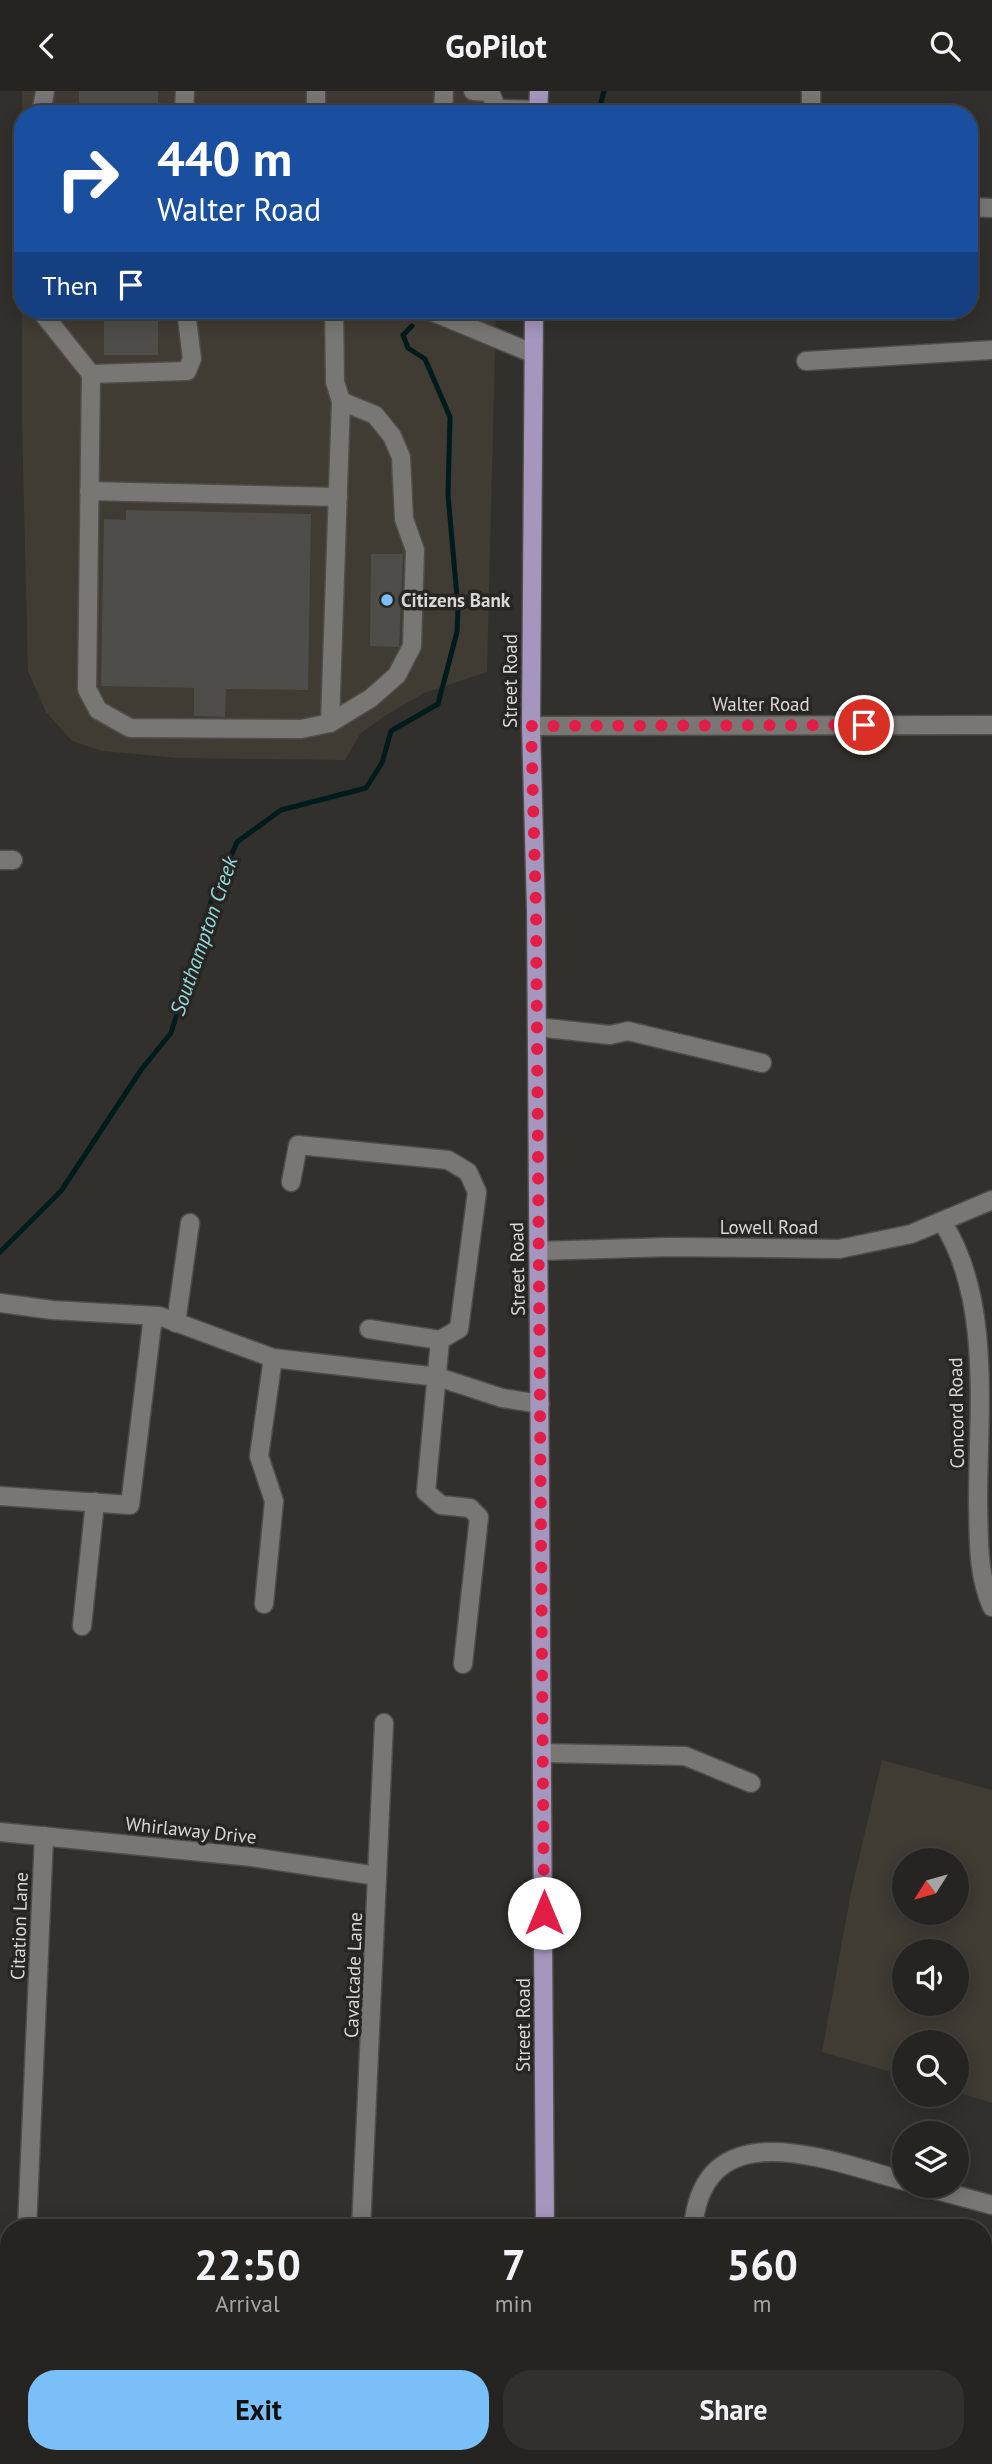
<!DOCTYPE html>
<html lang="en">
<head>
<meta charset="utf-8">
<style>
	body { margin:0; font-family:"PT Sans",sans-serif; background:#32302e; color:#f1f3f6; height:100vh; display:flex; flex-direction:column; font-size:26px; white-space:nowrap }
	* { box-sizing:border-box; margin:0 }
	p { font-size:23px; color:#a4a4a5 }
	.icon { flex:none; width:38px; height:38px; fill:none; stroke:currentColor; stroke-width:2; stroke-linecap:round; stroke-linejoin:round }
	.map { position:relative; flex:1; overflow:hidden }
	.details { position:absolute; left:0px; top:2128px; width:992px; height:245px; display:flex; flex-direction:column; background:#262421; border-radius:28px 28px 0 0; box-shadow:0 4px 18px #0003,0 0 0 2px #42413f }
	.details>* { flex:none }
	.banner { position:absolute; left:14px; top:14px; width:964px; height:214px; border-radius:28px; box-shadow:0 4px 18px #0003,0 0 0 2px #42413f; background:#1a4fa0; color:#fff; overflow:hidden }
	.needle { width:46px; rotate:233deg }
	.fabs { position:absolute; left:892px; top:1757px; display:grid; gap:14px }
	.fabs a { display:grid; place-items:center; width:77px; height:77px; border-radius:50%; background:#262421; box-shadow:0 4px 18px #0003,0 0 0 2px #42413f; font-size:35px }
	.pin { position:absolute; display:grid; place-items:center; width:60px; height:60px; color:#fff; margin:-30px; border:4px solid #fff; border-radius:50%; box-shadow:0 2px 7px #0007 }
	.me { position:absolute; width:77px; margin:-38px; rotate:0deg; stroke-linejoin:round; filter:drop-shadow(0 0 5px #0008) }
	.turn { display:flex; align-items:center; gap:24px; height:147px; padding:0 28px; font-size:32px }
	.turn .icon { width:91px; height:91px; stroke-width:2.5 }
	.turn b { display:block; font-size:49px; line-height:60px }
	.then { display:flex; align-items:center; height:66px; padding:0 28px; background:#0003; gap:14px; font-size:26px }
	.eta { display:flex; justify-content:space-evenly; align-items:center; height:119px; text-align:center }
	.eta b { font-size:42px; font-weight:700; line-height:49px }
	.button { display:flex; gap:14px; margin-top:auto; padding:14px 28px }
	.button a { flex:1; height:80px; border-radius:28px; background:#7abff8; color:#111; font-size:28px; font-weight:700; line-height:80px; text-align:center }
	.button a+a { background:#32302e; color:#f1f3f6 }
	header { display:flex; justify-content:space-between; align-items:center; height:91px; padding:0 28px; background:#262421; font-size:32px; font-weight:700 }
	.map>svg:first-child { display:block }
	.built { fill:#403b33; fill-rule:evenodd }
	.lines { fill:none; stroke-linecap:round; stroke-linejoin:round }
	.stream { stroke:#001b1b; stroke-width:5 }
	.building { fill:#4f4d49 }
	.minor-casing { stroke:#4f4d4b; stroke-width:21 }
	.major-casing { stroke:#4f4d4b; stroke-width:21 }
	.minor { stroke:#797773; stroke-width:18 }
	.major { stroke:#a496bc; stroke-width:18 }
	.route { stroke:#e11d48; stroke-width:12; stroke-dasharray:0 21.6 }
	.poi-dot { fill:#7abff8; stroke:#282623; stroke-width:2.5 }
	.labels { text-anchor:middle; stroke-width:7; stroke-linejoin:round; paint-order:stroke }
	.poi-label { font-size:19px; font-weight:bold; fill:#d9d7d5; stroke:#282623; text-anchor:start }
	.street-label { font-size:19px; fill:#d9d7d5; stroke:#282623 }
	.water-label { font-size:21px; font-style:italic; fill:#92dadb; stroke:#282623 }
</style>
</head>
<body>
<header><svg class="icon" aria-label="back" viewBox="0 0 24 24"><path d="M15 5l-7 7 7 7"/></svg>GoPilot<svg class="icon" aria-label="search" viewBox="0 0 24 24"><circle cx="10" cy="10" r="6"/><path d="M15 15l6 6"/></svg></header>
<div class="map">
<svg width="992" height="2373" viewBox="0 0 992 2373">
	<rect width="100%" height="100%" fill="#32302c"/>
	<!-- built -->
	<g class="built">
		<path d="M22,0H502L501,23H23V219H496L487,581L424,602L383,626L360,643L345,669L179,667L102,660L72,650L46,621L28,580L22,332Z"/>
		<path d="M882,1669L992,1699V2012L957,2001V1951H905V1985L822,1961L851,1801ZM905,1769H957V1822H905ZM905,1860H957V1913H905Z"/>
		<path d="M0,2313H9V2364H500V2373H0Z"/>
	</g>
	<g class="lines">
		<!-- stream -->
		<g class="stream">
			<path d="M598,23L604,0"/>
			<path d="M0,1161L61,1100L141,979L171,942L211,811L237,751L281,719L366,697L382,672L391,640L438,613L457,541L458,517L448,404L450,326L425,268L408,257L403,244L412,235"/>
		</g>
	</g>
	<!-- building -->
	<g class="building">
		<rect x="79" y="0" width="79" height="23"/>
		<rect x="104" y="219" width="54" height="45"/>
		<path d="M126,419L311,423L308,599L226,598L225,626L194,625V597L101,595L104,428L126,429Z"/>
		<path d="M371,463H403L399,556L370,555Z"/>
	</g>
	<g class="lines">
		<defs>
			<g id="minor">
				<path d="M316,0V23"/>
				<path d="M473,0L490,1L499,23"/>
				<path d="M811,0V23"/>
				<path d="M499,18L538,19"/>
				<path d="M41,23L45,0"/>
				<path d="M184,23L185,0"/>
				<path d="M443,23L444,0"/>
				<path d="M970,116L992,117"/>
				<path d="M40,219L91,283L87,598L98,619L130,637L301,638L330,632L341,310L335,291L334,219"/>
				<path d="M428,219L532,262"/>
				<path d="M806,270L992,259"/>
				<path d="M91,283L187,280L192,268L186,219"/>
				<path d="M89,400L338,406"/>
				<path d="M330,632L371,607L397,584L412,555L415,459L404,428L401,366L392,345L375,324L341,310"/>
				<path d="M531,635L992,634"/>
				<path d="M0,769H13"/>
				<path d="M537,936L610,944L628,940L762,972"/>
				<path d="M291,1091L298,1054L448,1069L468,1081L477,1101L459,1238L440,1249L426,1401L441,1414L470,1417L479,1426L463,1573"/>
				<path d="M943,1132C992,1210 978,1321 978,1411C979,1448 977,1482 992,1516"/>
				<path d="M538,1160L669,1156L839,1158L911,1143L992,1109"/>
				<path d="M0,1212L52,1219L159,1225L273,1267L438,1286L502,1307L540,1313"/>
				<path d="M176,1232L190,1132"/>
				<path d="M369,1238L440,1249"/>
				<path d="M0,1405L130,1414L153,1225"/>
				<path d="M264,1513L274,1410L259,1365L273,1267"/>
				<path d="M82,1535L95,1411"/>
				<path d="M542,1662L685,1665L751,1692"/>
				<path d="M0,1741L252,1766L377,1785"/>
				<path d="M922,2095L992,2114"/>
				<path d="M27,2137L44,1745"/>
				<path d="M361,2137L384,1632"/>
				<path d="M693,2137C704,2016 832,2071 905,2090"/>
				<path d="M0,2294H9"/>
				<path d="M984,2316L992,2318"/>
				<path d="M731,2364L762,2373"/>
				<path d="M43,2373C116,2354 216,2368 292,2373L311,2364"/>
			</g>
			<g id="major">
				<path d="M538,23L539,0"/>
				<path d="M534,219L531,635L536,819L545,2137"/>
				<path d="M545,2373V2364"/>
			</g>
		</defs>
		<!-- minor casing -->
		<use href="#minor" class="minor-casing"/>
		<!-- major casing -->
		<use href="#major" class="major-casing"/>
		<!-- minor -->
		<use href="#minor" class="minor"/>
		<!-- major -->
		<use href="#major" class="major"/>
	</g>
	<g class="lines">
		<!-- route -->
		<path class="route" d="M544,1822L536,819L531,635L864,634"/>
	</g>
	<!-- markers -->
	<circle class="poi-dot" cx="387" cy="509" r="7"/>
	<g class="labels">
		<!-- poi labels -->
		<g class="poi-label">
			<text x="401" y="516">Citizens Bank</text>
		</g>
		<!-- street labels -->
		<g class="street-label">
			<text transform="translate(510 590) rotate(-90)" y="7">Street Road</text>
			<text x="761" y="620">Walter Road</text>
			<text x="769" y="1143">Lowell Road</text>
			<text transform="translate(517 1178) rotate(-91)" y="7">Street Road</text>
			<text transform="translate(956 1322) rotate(-91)" y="7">Concord Road</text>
			<text transform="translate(191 1739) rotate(6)" y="7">Whirlaway Drive</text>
			<text transform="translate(19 1835) rotate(-88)" y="7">Citation Lane</text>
			<text transform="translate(353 1884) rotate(-88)" y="7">Cavalcade Lane</text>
			<text transform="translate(523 1934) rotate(-90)" y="7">Street Road</text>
		</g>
		<!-- water labels -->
		<g class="water-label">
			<text transform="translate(204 845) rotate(-71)" y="7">Southampton Creek</text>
		</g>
	</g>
</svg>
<div class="fabs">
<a><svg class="needle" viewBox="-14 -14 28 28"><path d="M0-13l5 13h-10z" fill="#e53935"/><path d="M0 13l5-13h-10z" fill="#a4a4a5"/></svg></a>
<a><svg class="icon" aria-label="sound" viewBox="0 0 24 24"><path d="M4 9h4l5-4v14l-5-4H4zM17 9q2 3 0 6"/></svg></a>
<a><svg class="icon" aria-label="search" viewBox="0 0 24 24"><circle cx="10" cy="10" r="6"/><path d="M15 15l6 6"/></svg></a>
<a><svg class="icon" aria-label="layers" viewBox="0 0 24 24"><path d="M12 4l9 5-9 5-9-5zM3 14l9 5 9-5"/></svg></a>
</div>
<div class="pin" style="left:864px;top:634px;background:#d93025"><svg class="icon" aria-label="arrive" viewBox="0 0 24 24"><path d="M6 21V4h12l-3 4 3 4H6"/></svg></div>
<svg class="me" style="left:544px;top:1822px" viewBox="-20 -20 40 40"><circle r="19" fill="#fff"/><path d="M0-13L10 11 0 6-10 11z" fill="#e11d48"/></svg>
<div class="banner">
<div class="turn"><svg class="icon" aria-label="right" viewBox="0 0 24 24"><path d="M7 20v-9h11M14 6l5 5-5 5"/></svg><div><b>440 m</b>Walter Road</div></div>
<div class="then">Then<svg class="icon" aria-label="arrive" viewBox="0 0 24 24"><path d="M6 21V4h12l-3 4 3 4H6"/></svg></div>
</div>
<section class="details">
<div class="eta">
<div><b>22:50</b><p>Arrival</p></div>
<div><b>7</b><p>min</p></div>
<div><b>560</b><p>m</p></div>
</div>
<div class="button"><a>Exit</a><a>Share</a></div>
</section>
</div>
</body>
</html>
